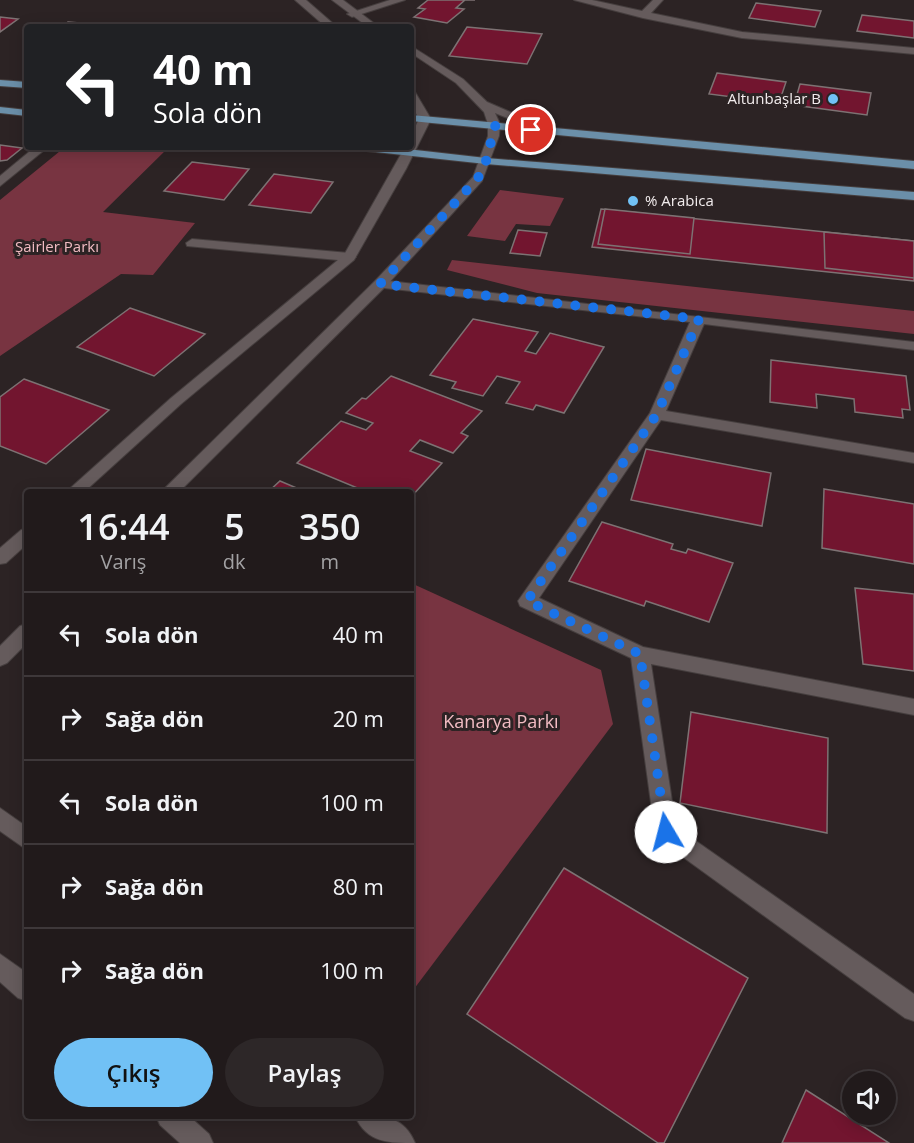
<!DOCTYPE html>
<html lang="tr">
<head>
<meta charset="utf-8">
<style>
	body { margin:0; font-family:"Open Sans",sans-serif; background:#2d2728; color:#f1f3f6; height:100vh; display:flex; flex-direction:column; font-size:22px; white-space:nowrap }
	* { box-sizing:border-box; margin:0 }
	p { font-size:20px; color:#a2a1a3 }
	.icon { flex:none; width:33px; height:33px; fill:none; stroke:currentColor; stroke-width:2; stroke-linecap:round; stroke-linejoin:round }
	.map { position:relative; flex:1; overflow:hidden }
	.sheet { position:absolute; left:24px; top:489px; width:390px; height:630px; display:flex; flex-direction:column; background:#211a1b; border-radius:6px; box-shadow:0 3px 15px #0003,0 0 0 2px #3e383a }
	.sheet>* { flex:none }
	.banner { position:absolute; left:24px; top:24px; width:390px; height:126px; border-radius:6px; box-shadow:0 3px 15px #0003,0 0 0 2px #3e383a; background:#202124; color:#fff; overflow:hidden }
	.controls { position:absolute; left:842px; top:1071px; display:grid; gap:12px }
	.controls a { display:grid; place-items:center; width:54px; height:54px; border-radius:50%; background:#211a1b; box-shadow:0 3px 15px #0003,0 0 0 2px #3e383a; font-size:30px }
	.pin { position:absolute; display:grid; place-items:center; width:51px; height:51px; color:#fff; margin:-26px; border:3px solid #fff; border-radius:50%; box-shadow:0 2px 6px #0007 }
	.me { position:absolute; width:66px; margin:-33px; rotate:352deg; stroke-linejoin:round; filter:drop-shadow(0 0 4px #0008) }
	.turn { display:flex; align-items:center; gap:21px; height:126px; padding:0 30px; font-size:27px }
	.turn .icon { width:78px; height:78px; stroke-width:2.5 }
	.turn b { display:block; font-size:42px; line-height:51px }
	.eta { display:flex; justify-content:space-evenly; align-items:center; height:102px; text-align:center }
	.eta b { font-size:36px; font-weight:600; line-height:42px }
	.action { display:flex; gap:12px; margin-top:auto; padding:12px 30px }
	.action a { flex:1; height:69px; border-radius:36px; background:#71c1f5; color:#111; font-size:24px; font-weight:600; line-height:69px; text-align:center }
	.action a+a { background:#2d2728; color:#f1f3f6 }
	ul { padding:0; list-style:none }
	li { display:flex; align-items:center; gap:18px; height:84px; padding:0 30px; border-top:2px solid #3e383a }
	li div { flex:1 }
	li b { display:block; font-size:22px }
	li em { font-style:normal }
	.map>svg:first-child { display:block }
	.green { fill:#783441 }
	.building { fill:#72152f; stroke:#7d7273; stroke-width:1.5 }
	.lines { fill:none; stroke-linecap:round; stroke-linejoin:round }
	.lane-casing { stroke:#453e3e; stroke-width:2 }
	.street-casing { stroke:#453e3e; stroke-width:2 }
	.secondary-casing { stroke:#453e3e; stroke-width:2 }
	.primary-casing { stroke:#453e3e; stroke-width:2 }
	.lane { fill:#655b5c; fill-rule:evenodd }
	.street { fill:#655b5c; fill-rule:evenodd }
	.secondary { fill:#655b5c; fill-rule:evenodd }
	.primary { fill:#6b8fa9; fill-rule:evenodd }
	.route { stroke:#1a73e8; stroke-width:10; stroke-dasharray:0 18 }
	.poi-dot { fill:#71c1f5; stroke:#2c2324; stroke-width:2 }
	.labels { text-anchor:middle; stroke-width:6; stroke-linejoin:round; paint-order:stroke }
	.far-poi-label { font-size:15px; fill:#f2eced; stroke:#2c2324; text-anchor:end }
	.far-park-label { font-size:15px; fill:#f2bcc3; stroke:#2c2324 }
	.park-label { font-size:18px; fill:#f2bcc3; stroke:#2c2324 }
</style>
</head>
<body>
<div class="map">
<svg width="914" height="1143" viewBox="0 0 914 1143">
	<rect width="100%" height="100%" fill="#2c2324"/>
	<!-- green -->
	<g class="green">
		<path d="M65,147H169L103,212L195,223L153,275L121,274L0,356V200Z"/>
		<path d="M500,190L564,198L550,226L516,224L505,241L467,236Z"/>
		<path d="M452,260L914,311V334L537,293L447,270Z"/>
		<path d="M411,583L601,670L613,724L411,993Z"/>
	</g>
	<!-- building -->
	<g class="building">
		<path d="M428,0H475H465L456,8L464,9L447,23L414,17L425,9L418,8Z"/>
		<path d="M756,3L821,11L815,27L749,18Z"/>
		<path d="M862,15L914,21V38L857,31Z"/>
		<path d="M0,17L18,19L0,32Z"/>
		<path d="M68,22L128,27H61Z"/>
		<path d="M467,27L542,34L527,64L449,56Z"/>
		<path d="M717,73L786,82L779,103L709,94Z"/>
		<path d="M800,84L871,93L867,115L794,105Z"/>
		<path d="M0,145L22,148L7,160L0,161Z"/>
		<path d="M192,162L249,169L224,200L164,191Z"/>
		<path d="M274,174L333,182L311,213L249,205Z"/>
		<path d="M601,209L914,241V281L592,247Z"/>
		<path d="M605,209L694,218L690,254L598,244Z"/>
		<path d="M518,230L547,233L540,256L510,253Z"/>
		<path d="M824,232L914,241V278L825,268Z"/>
		<path d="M130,308L205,334L154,376L77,347Z"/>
		<path d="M473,319L538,332L525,351L536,354L550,333L604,347L564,413L536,405L533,410L506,403L520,382L497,376L483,396L452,388L456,382L430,375Z"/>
		<path d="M771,360L906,376L910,410L902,409L903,418L855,412L854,399L816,394L817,408L770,402Z"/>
		<path d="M391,376L482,411L461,433L468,436L453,453L420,440L410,451L442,463L411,497V492H367L297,463L341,421L366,430L373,423L346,413L362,398L366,399Z"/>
		<path d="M24,379L109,410L46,464L0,446V397Z"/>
		<path d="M646,449L771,473L762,526L631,500Z"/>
		<path d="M280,481L306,492H268Z"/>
		<path d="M824,489L914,504V564L822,548Z"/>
		<path d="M602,522L673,544L671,549L686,553L688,549L733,563L709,622L646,601L644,606L569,581Z"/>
		<path d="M855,588L914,594V671L863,664Z"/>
		<path d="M691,712L828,738L827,833L680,803Z"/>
		<path d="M564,868L748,978L664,1143H658L467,1014Z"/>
		<path d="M806,1090L889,1143H782Z"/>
	</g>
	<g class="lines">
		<defs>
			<path id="lane" d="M192,239L349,253L356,257L349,261L187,246L186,243Z"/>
			<g id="street">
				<path d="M390,0H405L352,17L347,14Z"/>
				<path d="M574,0H592L642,11L653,0H663L651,13L742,32L914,48V54L742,38L643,18Z"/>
				<path d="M35,147H48L0,186V176Z"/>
				<path d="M380,280L914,342V350L704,324L666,411L914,453V463L661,420L539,598L643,647L914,699V715L651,664L676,827L914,994V1021L905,1018L658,839L655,832L631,658L520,606L518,601L650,413L690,322L375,287L373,284Z"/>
			</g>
			<g id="secondary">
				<path d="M295,0H306L337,27H326Z"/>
				<path d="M332,0H343L379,27H368Z"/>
				<path d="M411,46L463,79L487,102L554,131L544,133L495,113L500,124L499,136L482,181L385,287L179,492H161L375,281L473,177L488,136V124L484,112L456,83L411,53Z"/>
				<path d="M411,91L415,92L431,119L406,169L354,260L181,404L84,492H66L171,398L344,255L405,147H411V136L419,119L411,104Z"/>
				<path d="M27,528V544L6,563L0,564V548L21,530Z"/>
				<path d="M27,624V643L7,663L0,666V646L20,626Z"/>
				<path d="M0,808L27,827V850L0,831Z"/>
				<path d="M0,954L27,973V1001L18,998L0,982Z"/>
				<path d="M156,1116H189L209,1134L213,1143H180L160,1125Z"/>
				<path d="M355,1116C381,1116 403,1114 415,1143C389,1143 367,1143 355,1116Z"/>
			</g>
			<g id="primary">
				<path d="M0,80L27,82V88L0,86Z"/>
				<path d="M0,107L27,110V116L0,113Z"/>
				<path d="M411,115L914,161V169L411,121Z"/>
				<path d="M351,147H389L486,158L914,192V200L486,164L357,150Z"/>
			</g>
		</defs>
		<!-- lane casing -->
		<use href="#lane" class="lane-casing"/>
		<!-- street casing -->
		<use href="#street" class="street-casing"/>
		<!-- secondary casing -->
		<use href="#secondary" class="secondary-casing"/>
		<!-- primary casing -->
		<use href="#primary" class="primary-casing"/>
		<!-- lane -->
		<use href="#lane" class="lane"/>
		<!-- street -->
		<use href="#street" class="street"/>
		<!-- secondary -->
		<use href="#secondary" class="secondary"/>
		<!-- primary -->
		<use href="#primary" class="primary"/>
	</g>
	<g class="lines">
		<!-- route -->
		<path class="route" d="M531,130L495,126L486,161L478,178L380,284L699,319L657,414L527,601L640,654L666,832"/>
	</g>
	<!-- markers -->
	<g class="poi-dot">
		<circle cx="833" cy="99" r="6"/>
		<circle cx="633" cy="201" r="6"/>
	</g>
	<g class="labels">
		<!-- far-poi labels -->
		<g class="far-poi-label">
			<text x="821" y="104">Altunbaşlar B</text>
			<text x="645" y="206" text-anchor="start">% Arabica</text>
		</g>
		<!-- far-park labels -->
		<g class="far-park-label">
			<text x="57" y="252">Şairler Parkı</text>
		</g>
		<!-- park labels -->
		<g class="park-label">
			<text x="501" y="728">Kanarya Parkı</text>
		</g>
	</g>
</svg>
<div class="controls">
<a><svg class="icon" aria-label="sound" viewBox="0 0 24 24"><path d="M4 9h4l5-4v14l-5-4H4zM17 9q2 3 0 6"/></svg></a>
</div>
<div class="pin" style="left:531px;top:130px;background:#d93025"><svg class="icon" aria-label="arrive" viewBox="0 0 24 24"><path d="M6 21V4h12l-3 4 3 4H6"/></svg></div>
<svg class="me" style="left:666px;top:832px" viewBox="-20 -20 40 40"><circle r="19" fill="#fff"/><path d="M0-13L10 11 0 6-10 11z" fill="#1a73e8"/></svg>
<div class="banner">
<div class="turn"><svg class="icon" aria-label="left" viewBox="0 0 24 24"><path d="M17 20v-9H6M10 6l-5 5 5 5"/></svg><div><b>40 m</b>Sola dön</div></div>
</div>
<section class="sheet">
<div class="eta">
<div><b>16:44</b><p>Varış</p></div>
<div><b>5</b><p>dk</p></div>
<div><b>350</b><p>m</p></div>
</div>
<ul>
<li><svg class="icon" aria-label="left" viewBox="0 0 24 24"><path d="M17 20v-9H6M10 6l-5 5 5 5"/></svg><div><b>Sola dön</b></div><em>40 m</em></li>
<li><svg class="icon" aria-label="right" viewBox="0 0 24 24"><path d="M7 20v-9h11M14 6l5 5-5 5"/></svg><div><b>Sağa dön</b></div><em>20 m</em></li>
<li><svg class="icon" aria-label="left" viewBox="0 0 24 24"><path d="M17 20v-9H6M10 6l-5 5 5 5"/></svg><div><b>Sola dön</b></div><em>100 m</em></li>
<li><svg class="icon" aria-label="right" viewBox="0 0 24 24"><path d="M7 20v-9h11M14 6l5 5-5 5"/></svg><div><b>Sağa dön</b></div><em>80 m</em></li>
<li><svg class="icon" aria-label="right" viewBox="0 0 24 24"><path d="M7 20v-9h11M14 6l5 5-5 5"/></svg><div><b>Sağa dön</b></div><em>100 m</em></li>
</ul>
<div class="action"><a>Çıkış</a><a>Paylaş</a></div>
</section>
</div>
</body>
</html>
